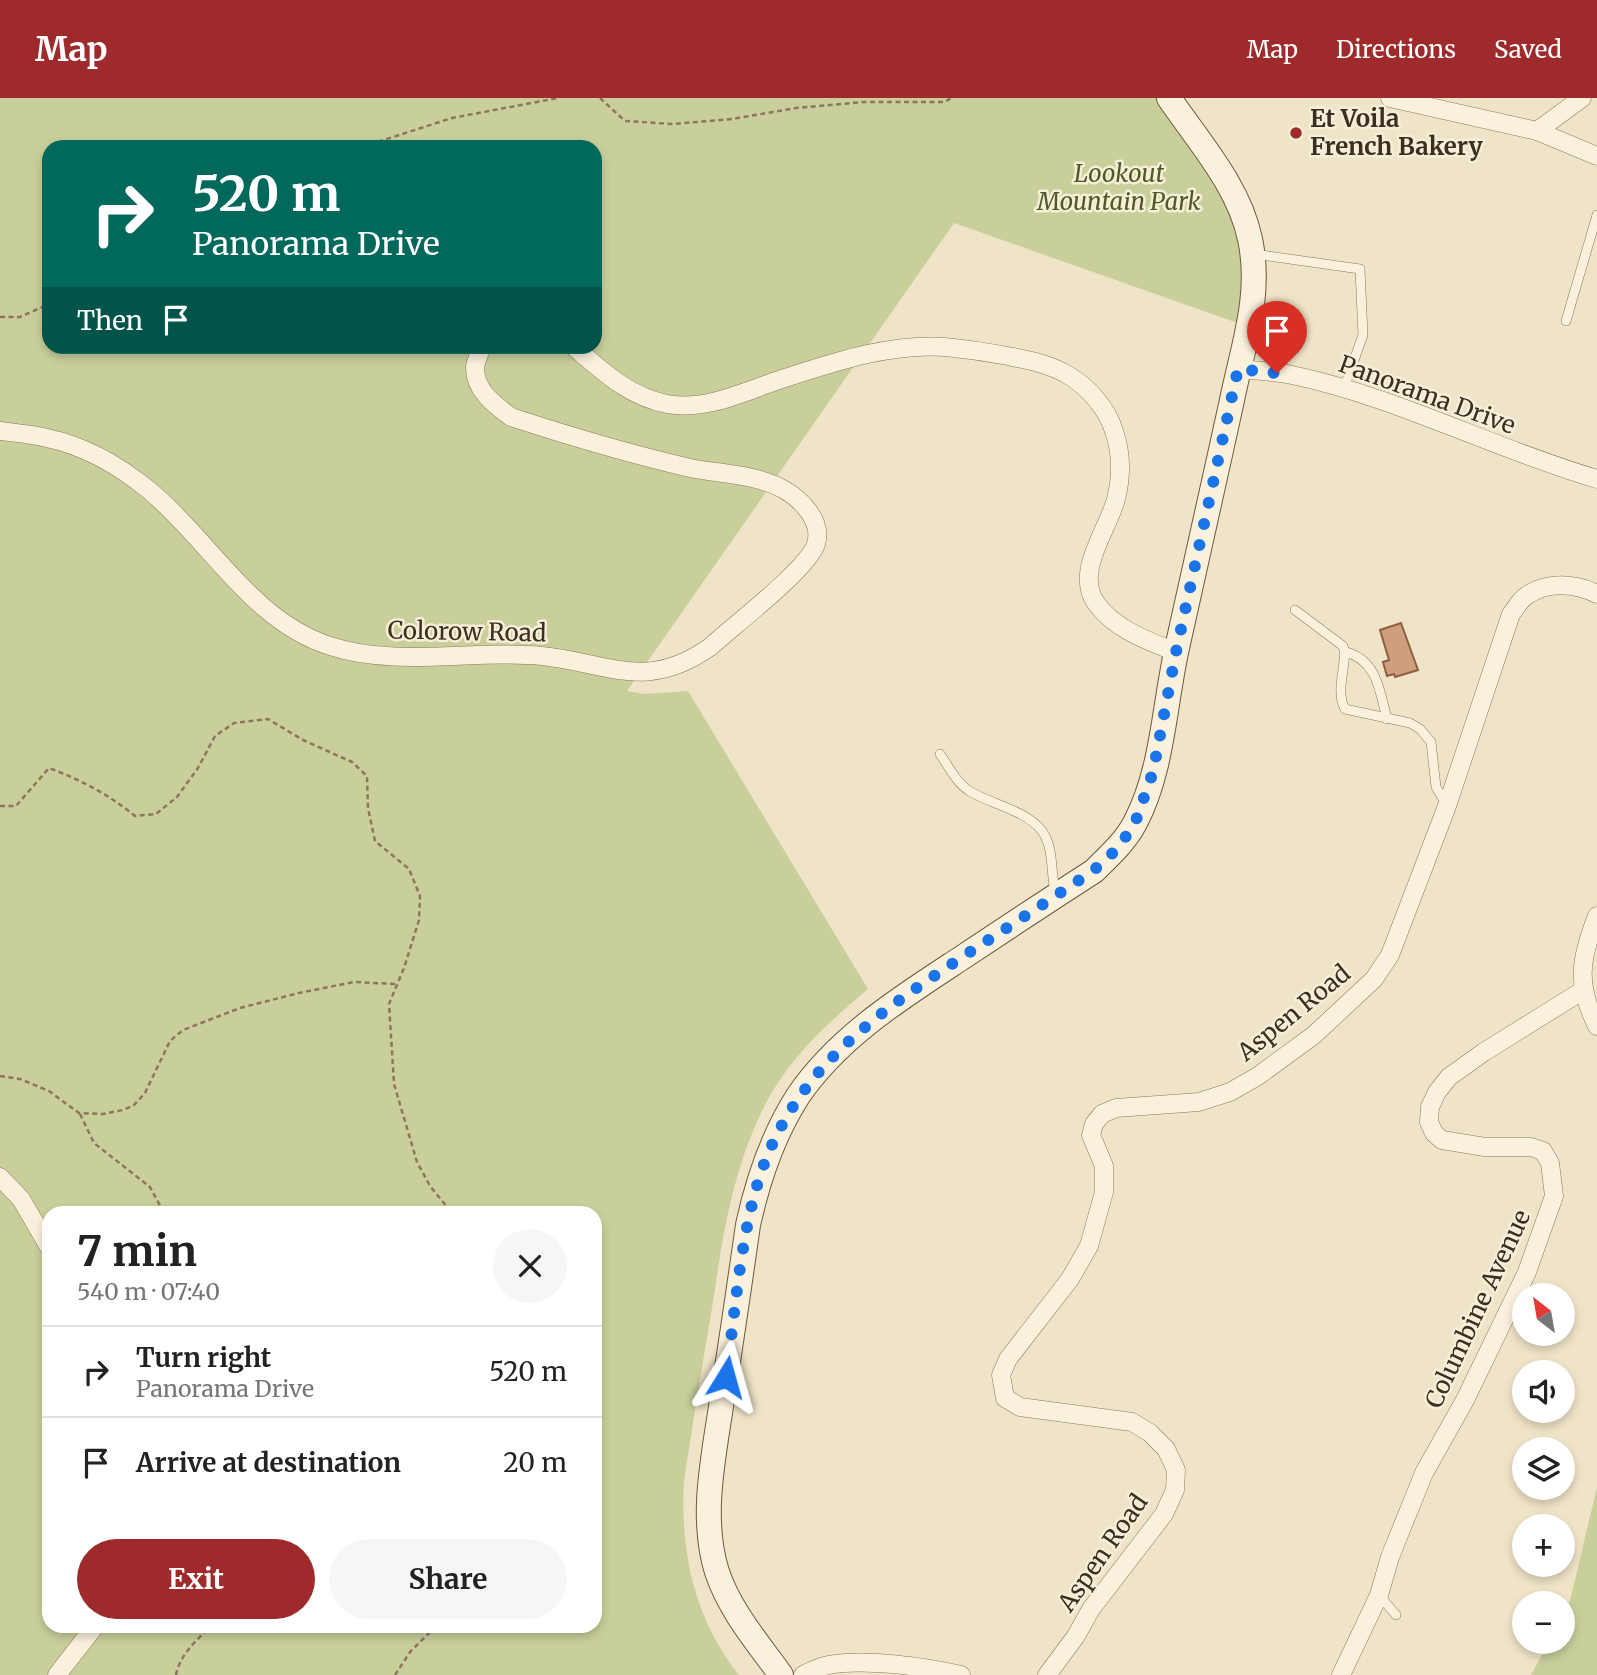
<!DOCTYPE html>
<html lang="en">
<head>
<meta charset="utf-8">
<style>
	body { margin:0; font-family:Merriweather,serif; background:#f6f6f6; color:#222; height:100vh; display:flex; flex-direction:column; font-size:26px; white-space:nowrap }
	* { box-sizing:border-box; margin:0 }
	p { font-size:23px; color:#767676 }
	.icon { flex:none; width:38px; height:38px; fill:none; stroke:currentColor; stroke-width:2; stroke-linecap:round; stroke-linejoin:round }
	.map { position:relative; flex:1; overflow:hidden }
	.drawer { position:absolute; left:42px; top:1108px; width:560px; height:427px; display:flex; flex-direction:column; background:#fff; border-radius:21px; box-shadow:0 4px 10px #0003 }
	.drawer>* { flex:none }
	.guide { position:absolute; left:42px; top:42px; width:560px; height:214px; border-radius:21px; box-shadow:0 4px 10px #0003; background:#00695c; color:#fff; overflow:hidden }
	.needle { width:46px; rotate:329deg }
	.tools { position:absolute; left:1512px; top:1185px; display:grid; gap:14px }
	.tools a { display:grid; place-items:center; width:63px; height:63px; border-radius:50%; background:#fff; box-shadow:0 4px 10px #0003; font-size:35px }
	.pin { position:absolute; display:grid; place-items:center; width:60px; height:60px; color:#fff; margin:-72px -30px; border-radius:50% 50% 50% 0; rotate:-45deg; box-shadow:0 0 7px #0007 }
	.pin .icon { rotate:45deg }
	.me { position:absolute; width:77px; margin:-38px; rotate:8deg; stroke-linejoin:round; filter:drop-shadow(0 0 5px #0008) }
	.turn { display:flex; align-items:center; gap:24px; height:147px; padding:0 35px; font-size:32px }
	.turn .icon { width:91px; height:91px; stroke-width:2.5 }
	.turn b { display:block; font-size:49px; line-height:60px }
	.then { display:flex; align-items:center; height:66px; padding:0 35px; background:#0003; gap:14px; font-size:26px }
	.round { display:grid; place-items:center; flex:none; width:74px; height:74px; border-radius:37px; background:#f6f6f6 }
	.summary { display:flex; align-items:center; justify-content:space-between; height:119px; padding:0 35px }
	h1 { font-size:42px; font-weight:700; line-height:52px }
	.action { display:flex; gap:14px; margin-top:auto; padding:14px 35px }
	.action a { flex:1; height:80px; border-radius:42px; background:#9e2a2b; color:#fff; font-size:28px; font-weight:700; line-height:80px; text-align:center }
	.action a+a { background:#f6f6f6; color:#222 }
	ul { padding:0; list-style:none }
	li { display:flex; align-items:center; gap:21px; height:91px; padding:0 35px; border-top:2px solid #e0e0e0 }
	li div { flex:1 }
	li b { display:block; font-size:26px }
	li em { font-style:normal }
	header { display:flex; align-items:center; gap:42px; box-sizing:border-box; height:98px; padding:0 35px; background:#9e2a2b; color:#fff }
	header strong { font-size:33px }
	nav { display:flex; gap:38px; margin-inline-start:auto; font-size:24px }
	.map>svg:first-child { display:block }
	.green { fill:#c9cf9b; fill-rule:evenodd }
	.building { fill:#cf9f7d; stroke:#8d5f41; stroke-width:2 }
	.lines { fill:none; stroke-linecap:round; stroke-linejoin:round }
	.lane-casing { stroke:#8d765c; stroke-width:10 }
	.street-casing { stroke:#8d765c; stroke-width:19 }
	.secondary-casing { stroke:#6f573f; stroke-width:26 }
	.path { stroke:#8d765c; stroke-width:2.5; stroke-dasharray:5 3.5; stroke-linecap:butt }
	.lane { stroke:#faf1dc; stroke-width:9 }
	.street { stroke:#faf1dc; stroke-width:18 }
	.secondary { stroke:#faf1dc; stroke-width:24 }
	.route { stroke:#1a73e8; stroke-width:12; stroke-dasharray:0 21.6 }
	.poi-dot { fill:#9e2a2b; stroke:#f7eed8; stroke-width:2.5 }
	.labels { text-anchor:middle; stroke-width:5; stroke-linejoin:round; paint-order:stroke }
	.poi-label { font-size:24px; font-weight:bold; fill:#3d2e20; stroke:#f7eed8; text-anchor:start }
	.park-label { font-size:24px; font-style:italic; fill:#4d5a26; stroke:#f7eed8 }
	.street-label { font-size:24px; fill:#3d2e20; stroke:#f7eed8 }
</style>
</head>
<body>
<header>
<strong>Map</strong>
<nav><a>Map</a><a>Directions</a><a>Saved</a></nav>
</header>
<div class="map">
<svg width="1597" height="1577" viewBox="0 0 1597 1577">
	<rect width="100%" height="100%" fill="#f0e4c8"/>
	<!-- green -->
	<g class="green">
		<path d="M0,0H1164L1235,110L1249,229L954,125L627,593L644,596L688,593L868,891C829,924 790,959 766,1005C732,1071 723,1138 712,1210C702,1268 693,1325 684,1383C680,1454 694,1520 739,1577H0ZM49,49H595V248H49ZM49,1115H595V1528H49Z"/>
		<path d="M1597,1389V1577H1531L1549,1544H1563V1516L1570,1503Z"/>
	</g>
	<!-- building -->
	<path class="building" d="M1401,525L1418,572L1395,579L1394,576L1387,578L1383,564L1389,562L1380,532Z"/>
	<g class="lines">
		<defs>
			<g id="lane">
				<path d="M1254,156L1360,171L1363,237L1344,290"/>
				<path d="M1566,223L1597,117"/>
				<path d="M1295,512L1343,548C1349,562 1334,592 1345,611L1410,625L1420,631L1431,644L1436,689L1446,706"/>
				<path d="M1345,554C1377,561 1380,594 1387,621"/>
				<path d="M940,656C949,669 957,686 971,694C992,706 1027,713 1042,733C1055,751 1050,777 1056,797"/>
				<path d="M1379,1497L1396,1517"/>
			</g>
			<g id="street">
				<path d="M1390,0L1537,33L1597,58"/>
				<path d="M1537,33L1582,0"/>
				<path d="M573,248C601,272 629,299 667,306C706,313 743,294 779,282C832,265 889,245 945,249C966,251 987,254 1008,258C1028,262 1050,266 1068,277C1088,289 1107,310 1114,333C1122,356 1122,377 1116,401C1108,432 1074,474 1096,505C1114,531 1148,543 1176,554"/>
				<path d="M1238,271C1256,273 1275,273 1292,277C1397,299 1494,351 1597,381"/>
				<path d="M0,333C16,335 32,336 47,340C85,348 121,369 150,393C210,443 252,523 330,548C398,570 472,551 542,558C609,565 646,594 710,549C733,528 808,471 816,446C823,423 801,401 783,391C755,376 720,376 690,370C630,356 569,338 511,319C495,307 475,293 475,270C475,264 480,255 482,248"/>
				<path d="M1597,818C1580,861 1576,886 1597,928"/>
				<path d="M0,1079L21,1101L49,1149"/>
				<path d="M57,1577L95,1528"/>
				<path d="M803,1577C811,1573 821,1568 829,1567C863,1560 928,1569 961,1577"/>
				<path d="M1047,1577L1076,1538L1091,1511L1164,1416L1175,1392L1176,1372L1166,1351L1150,1335L1132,1324L1020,1309L1005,1300L1001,1277L1008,1261L1070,1181L1089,1148L1104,1094V1068L1091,1037L1094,1026L1102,1016L1116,1010L1199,1004L1230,994L1258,978L1314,937L1374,881L1390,857L1447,708L1511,516C1516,510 1520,502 1526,498C1547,483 1575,485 1597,496"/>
				<path d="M1341,1577L1379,1497L1390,1459L1424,1375L1465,1302L1527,1174L1554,1098L1550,1065L1543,1053L1531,1049H1485L1442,1042L1434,1035L1429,1024L1430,1009L1437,994L1449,979L1484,954L1582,893"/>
			</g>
			<path id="secondary" d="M781,1577C758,1545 730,1513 717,1474C699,1417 715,1353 723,1295C732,1239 740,1183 748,1127C758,1081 773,1037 798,998C838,939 902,899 960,861C1005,831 1049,802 1094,773C1109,758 1125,744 1135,725C1163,672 1164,608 1177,550C1195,468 1214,385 1232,302C1243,248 1262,197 1250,141C1239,88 1199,44 1169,0"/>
		</defs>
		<!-- lane casing -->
		<use href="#lane" class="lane-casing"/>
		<!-- street casing -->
		<use href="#street" class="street-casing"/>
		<!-- secondary casing -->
		<use href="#secondary" class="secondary-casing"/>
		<!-- path -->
		<g class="path">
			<path d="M600,0L625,23L673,26L732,21L796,10L865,4H945L951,0"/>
			<path d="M362,49L452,20L558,0"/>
			<path d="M0,219H20L49,206"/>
			<path d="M0,708H16L49,670C81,682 108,696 135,718L156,716L177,699L198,670L215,638L234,625L268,621L303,642L352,664L367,678L368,710L375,743L409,771L420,798L419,822L404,870L389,906L394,986L417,1064L430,1088L452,1115"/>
			<path d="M0,978L20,981L49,993L79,1015L103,1016L123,1012L134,1007L145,995L170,943L183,932L240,910L299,895L354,884L396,886"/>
			<path d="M80,1016L94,1045L150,1089L164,1115"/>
			<path d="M176,1577C180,1556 197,1542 211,1528"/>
			<path d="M395,1577L410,1554L436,1528"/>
		</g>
		<!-- lane -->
		<use href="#lane" class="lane"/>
		<!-- street -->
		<use href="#street" class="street"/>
		<!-- secondary -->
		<use href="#secondary" class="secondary"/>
	</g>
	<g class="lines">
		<!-- route -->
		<path class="route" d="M726,1279C736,1210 741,1121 768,1056C807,963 880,914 961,860C1005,831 1050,802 1094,772L1118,750L1135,725L1153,674L1176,554L1238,271L1277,275"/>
	</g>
	<!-- markers -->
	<circle class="poi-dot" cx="1296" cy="35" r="7"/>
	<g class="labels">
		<!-- poi labels -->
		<g class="poi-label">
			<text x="1310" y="29">Et Voila<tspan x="1310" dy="28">French Bakery</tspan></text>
		</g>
		<!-- park labels -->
		<g class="park-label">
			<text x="1119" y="84">Lookout<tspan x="1119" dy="28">Mountain Park</tspan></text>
		</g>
		<!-- street labels -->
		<g class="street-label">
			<text transform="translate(1427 297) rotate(20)" y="8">Panorama Drive</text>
			<text transform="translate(467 534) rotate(1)" y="8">Colorow Road</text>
			<text transform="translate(1294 915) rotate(-39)" y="8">Aspen Road</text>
			<text transform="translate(1478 1211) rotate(-65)" y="8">Columbine Avenue</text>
			<text transform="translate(1103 1455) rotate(-55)" y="8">Aspen Road</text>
		</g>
	</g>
</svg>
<div class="tools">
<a><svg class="needle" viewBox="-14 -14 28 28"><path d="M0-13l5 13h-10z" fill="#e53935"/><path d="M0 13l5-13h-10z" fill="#767676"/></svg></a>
<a><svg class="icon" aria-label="sound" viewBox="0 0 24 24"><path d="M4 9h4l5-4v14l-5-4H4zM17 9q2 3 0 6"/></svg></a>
<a><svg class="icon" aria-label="layers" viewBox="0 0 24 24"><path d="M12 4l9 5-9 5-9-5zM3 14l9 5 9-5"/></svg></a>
<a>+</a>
<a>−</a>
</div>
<div class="pin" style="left:1277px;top:275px;background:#d93025"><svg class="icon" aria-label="arrive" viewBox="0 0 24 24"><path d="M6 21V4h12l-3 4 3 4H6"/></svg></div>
<svg class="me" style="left:726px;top:1279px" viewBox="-20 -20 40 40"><path d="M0-17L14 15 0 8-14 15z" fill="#1a73e8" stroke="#fff" stroke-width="4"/></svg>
<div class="guide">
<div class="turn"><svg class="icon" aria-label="right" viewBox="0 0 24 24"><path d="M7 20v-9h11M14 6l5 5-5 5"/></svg><div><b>520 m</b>Panorama Drive</div></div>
<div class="then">Then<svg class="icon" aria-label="arrive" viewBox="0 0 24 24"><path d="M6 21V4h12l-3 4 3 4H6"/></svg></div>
</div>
<section class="drawer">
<div class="summary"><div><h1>7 min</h1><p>540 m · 07:40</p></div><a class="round"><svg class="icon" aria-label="close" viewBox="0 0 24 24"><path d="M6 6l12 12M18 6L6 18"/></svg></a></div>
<ul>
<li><svg class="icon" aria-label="right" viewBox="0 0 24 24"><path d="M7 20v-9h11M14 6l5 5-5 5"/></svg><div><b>Turn right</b><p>Panorama Drive</p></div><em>520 m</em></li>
<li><svg class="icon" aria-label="arrive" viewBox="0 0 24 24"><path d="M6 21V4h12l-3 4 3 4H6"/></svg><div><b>Arrive at destination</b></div><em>20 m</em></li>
</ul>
<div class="action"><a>Exit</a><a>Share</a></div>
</section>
</div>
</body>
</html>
